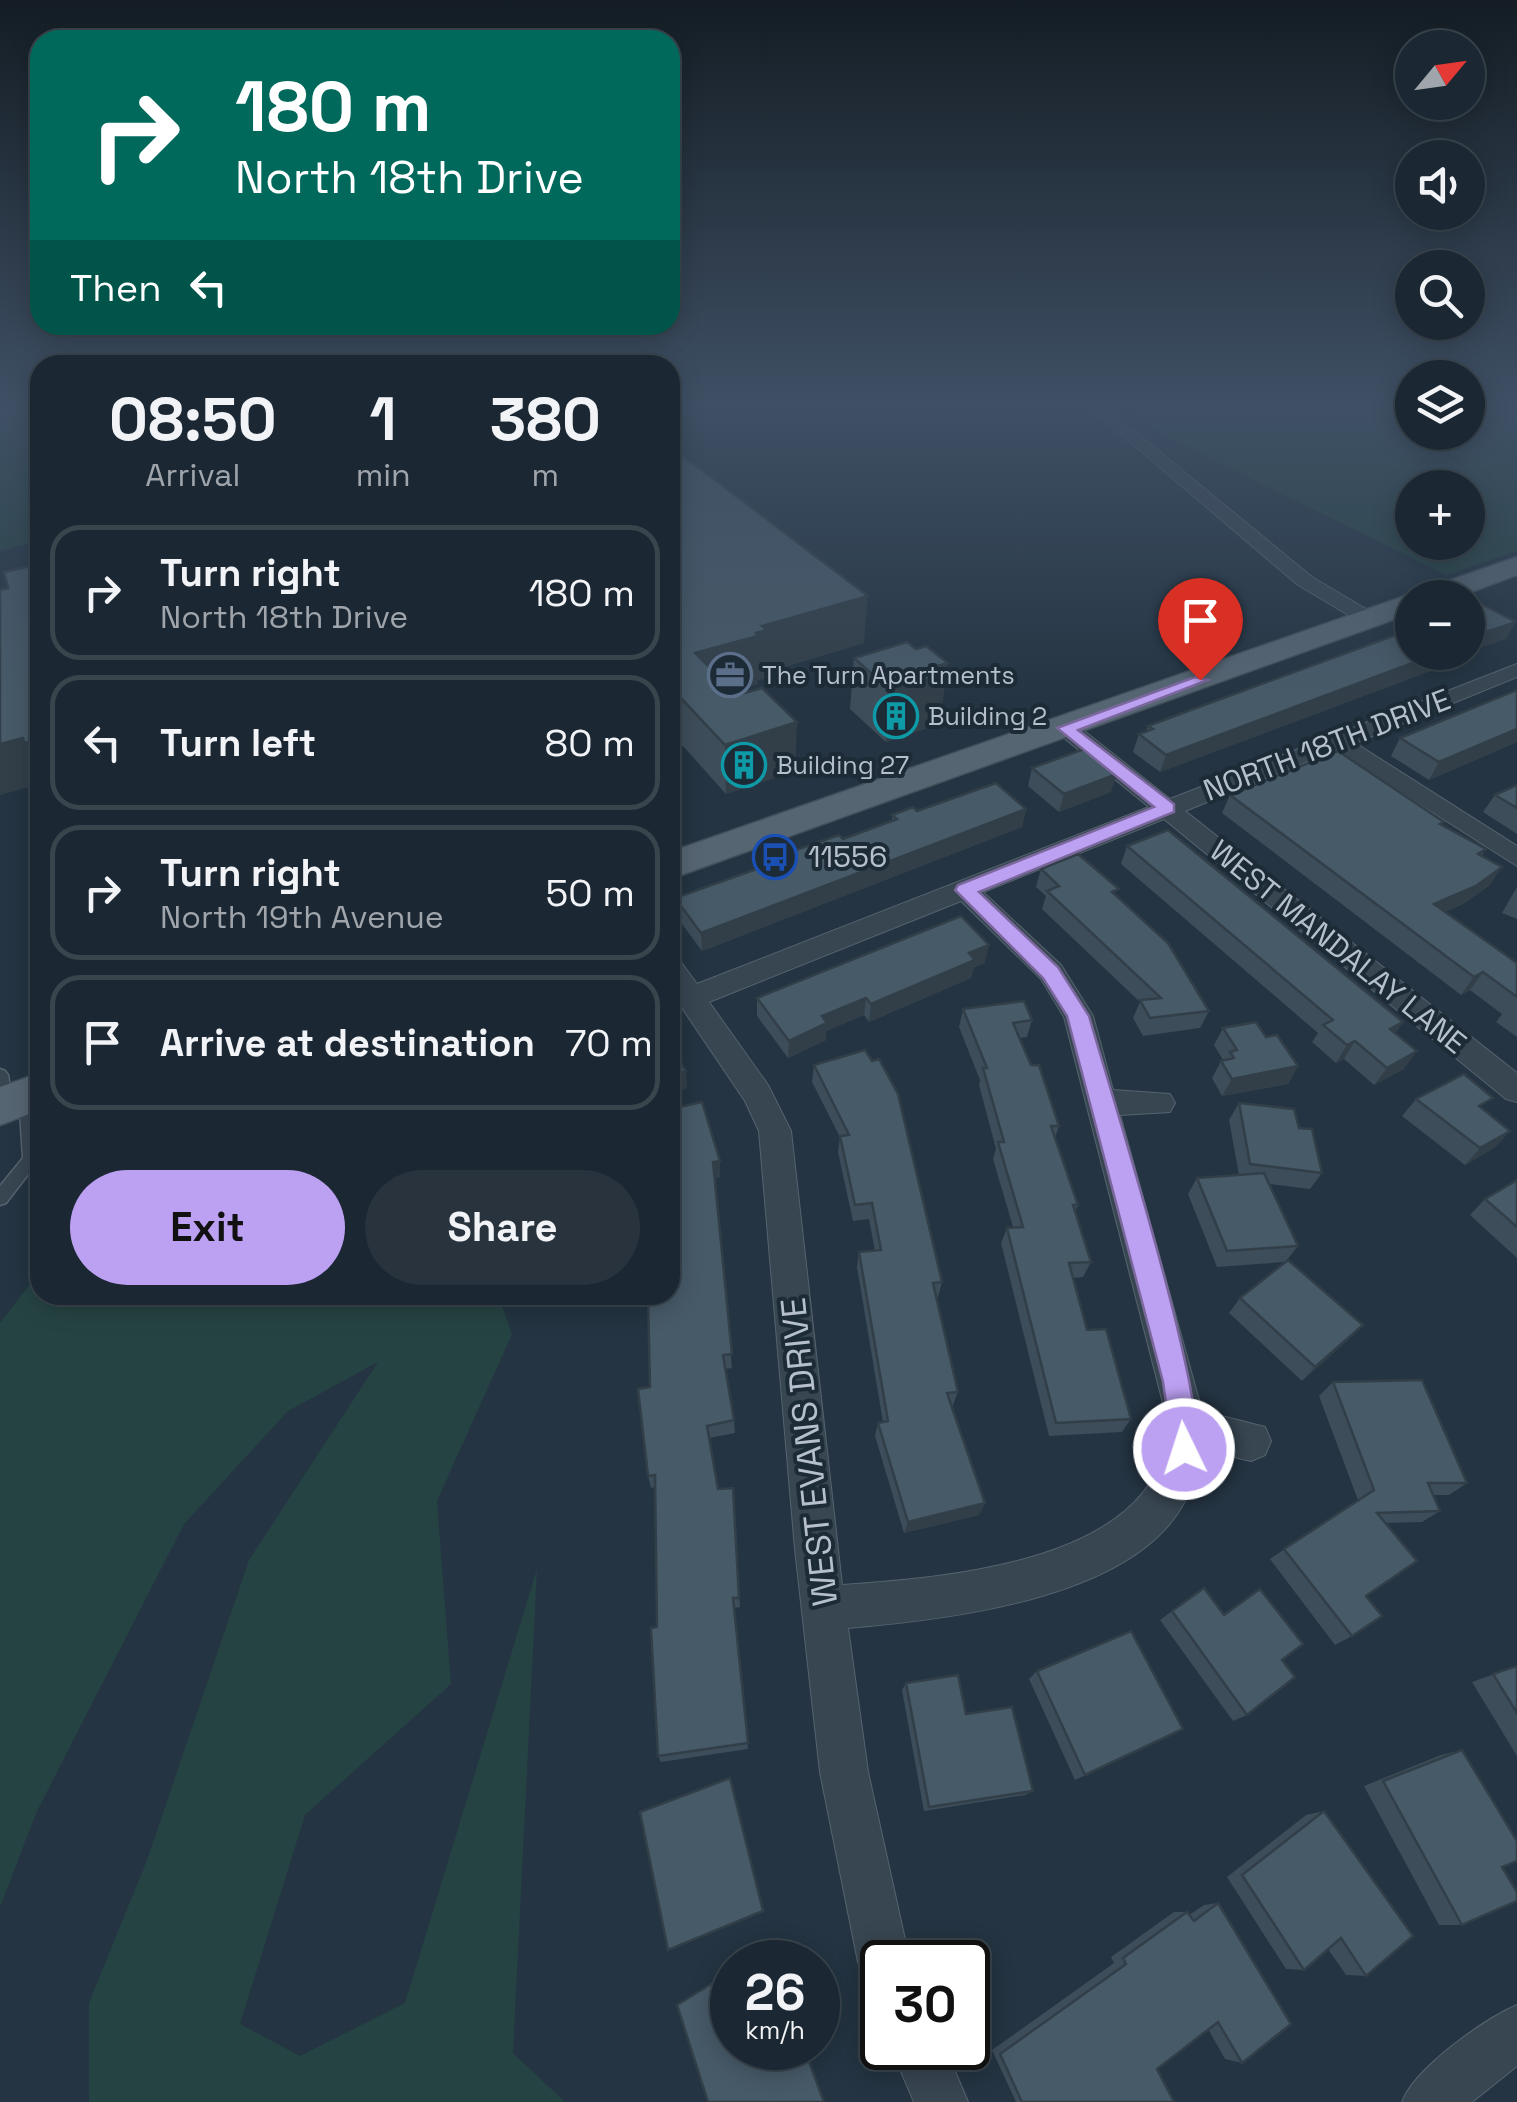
<!DOCTYPE html>
<html lang="en">
<head>
<meta charset="utf-8">
<style>
	body { margin:0; font-family:"Space Grotesk",sans-serif; background:#28333e; color:#f1f3f6; height:100vh; display:flex; flex-direction:column; font-size:38px; white-space:nowrap }
	* { box-sizing:border-box; margin:0 }
	p { font-size:32px; color:#a0a5ac }
	.icon { flex:none; width:55px; height:55px; fill:none; stroke:currentColor; stroke-width:2; stroke-linecap:round; stroke-linejoin:round }
	.map { position:relative; flex:1; overflow:hidden }
	.details { position:absolute; left:30px; top:355px; width:650px; height:950px; display:flex; flex-direction:column; background:#1b2732; border-radius:30px; box-shadow:0 5px 25px #0003,0 0 0 2px #39444d }
	.details>* { flex:none }
	.guide { position:absolute; left:30px; top:30px; width:650px; height:305px; border-radius:30px; box-shadow:0 5px 25px #0003,0 0 0 2px #39444d; background:#00695c; color:#fff; overflow:hidden }
	.needle { width:65px; rotate:61deg }
	.fabs { position:absolute; left:1395px; top:30px; display:grid; gap:20px }
	.fabs a { display:grid; place-items:center; width:90px; height:90px; border-radius:50%; background:#1b2732; box-shadow:0 5px 25px #0003,0 0 0 2px #39444d; font-size:50px }
	.speed { position:absolute; left:710px; top:1940px; display:flex; gap:20px; font-size:50px; font-weight:700; text-align:center }
	.speed>* { display:grid; place-content:center; width:130px; height:130px; border-radius:50%; background:#1b2732; box-shadow:0 5px 25px #0003,0 0 0 2px #39444d; line-height:1 }
	.speed small { font-size:25px; font-weight:400 }
	.speed .limit { border:5px solid #111; border-radius:15px; background:#fff; color:#111 }
	.pin { position:absolute; display:grid; place-items:center; width:85px; height:85px; color:#fff; margin:-102px -42px; border-radius:50% 50% 50% 0; rotate:-45deg; box-shadow:0 0 10px #0007 }
	.pin .icon { rotate:45deg }
	.me { position:absolute; width:110px; margin:-55px; rotate:356deg; stroke-linejoin:round; filter:drop-shadow(0 0 8px #0008) }
	.turn { display:flex; align-items:center; gap:35px; height:210px; padding:0 40px; font-size:45px }
	.turn .icon { width:130px; height:130px; stroke-width:2.5 }
	.turn b { display:block; font-size:70px; line-height:85px }
	.then { display:flex; align-items:center; height:95px; padding:0 40px; background:#0003; gap:20px; font-size:38px }
	.eta { display:flex; justify-content:space-evenly; align-items:center; height:170px; text-align:center }
	.eta b { font-size:60px; font-weight:700; line-height:70px }
	.cta { display:flex; gap:20px; margin-top:auto; padding:20px 40px }
	.cta a { flex:1; height:115px; border-radius:60px; background:#bca0f2; color:#111; font-size:40px; font-weight:700; line-height:115px; text-align:center }
	.cta a+a { background:#28333e; color:#f1f3f6 }
	ul { padding:0; list-style:none }
	li { display:flex; align-items:center; gap:30px; height:135px; margin:0 20px 15px; padding:0 20px; border:5px solid #39444d; border-radius:30px }
	li div { flex:1 }
	li b { display:block; font-size:38px }
	li em { font-style:normal }
	.map>svg:first-child { display:block }
	.green { fill:#264343; fill-rule:evenodd }
	.lines { fill:none; stroke-linecap:round; stroke-linejoin:round }
	.lane-casing { stroke:#56636f; stroke-width:3 }
	.street-casing { stroke:#56636f; stroke-width:2 }
	.primary-casing { stroke:#424f5b; stroke-width:3 }
	.lane { fill:#384652; fill-rule:evenodd }
	.street { fill:#384652; fill-rule:evenodd }
	.primary { fill:#566572; fill-rule:evenodd }
	.wall { fill:#3d4d59 }
	.shaded-wall { fill:#323f49 }
	.building { fill:#475a68; stroke:#323f49; stroke-width:2.5 }
	.route { fill:#bca0f2; stroke:#7a689d; stroke-width:2.5 }
	.labels { text-anchor:middle; stroke-width:8; stroke-linejoin:round; paint-order:stroke }
	.far-poi-label { font-size:25px; fill:#b5c0cc; stroke:#1d2b37; text-anchor:start }
	.street-label { font-size:30px; fill:#b5c0cc; stroke:#1d2b37 }
	.poi-label { font-size:30px; fill:#b5c0cc; stroke:#1d2b37; text-anchor:start }
	.near-street-label { font-size:35px; fill:#b5c0cc; stroke:#1d2b37 }
</style>
</head>
<body>
<div class="map">
<svg width="1517" height="2102" viewBox="0 0 1517 2102">
	<rect width="100%" height="100%" fill="#243442"/>
	<!-- green -->
	<g class="green">
		<path d="M0,406H40V541L0,551Z"/>
		<path d="M1129,406H1412V432H1468V406H1517V551L1446,575L1157,432ZM1412,488H1468V542H1412Z"/>
		<path d="M40,1271V1295H498L512,1334L437,1501L451,1684L305,1815L240,2024L300,2056L405,2003L537,1569L513,2053L565,2102H89V2003L147,1860L249,1560L378,1362L288,1411L184,1524L37,1811L0,1907V1323Z"/>
	</g>
	<g class="lines">
		<defs>
			<g id="lane">
				<path d="M0,1069L5,1071L8,1075L13,1104L11,1108L0,1109Z"/>
				<path d="M27,1092L33,1094L35,1098L39,1160L6,1203L0,1205V1186L23,1158L19,1098L21,1094Z"/>
			</g>
			<g id="street">
				<path d="M1088,406H1104L1312,577L1376,615V623H1362L1298,585Z"/>
				<path d="M1517,664V677L1355,743L1517,846V866L1335,750L1185,811L1517,1073V1102L1506,1099L1164,819L983,892L1061,965L1093,1016L1113,1090L1170,1094L1175,1103L1170,1112L1120,1115L1202,1411L1265,1427L1271,1441L1265,1455L1251,1461L1204,1450C1197,1469 1192,1491 1181,1508C1126,1600 944,1620 848,1628L868,1772L910,1962H882V1987L866,1980L858,1962L820,1772L795,1549L759,1131L745,1101L670,990V958L680,961L697,984L1149,807L1058,733L1055,728L1058,723H1074L1170,799ZM961,901L1041,979L1064,1017L1163,1403C1165,1417 1169,1435 1165,1449C1136,1565 938,1578 842,1585L791,1131L768,1085L709,1002Z"/>
				<path d="M1517,2005V2066L1472,2102H1402C1415,2068 1483,2020 1517,2005Z"/>
				<path d="M891,2048H945L968,2102H914Z"/>
			</g>
			<g id="primary">
				<path d="M1517,557V575L1455,598H1412V613L670,879V852Z"/>
				<path d="M40,1073V1110L0,1125V1087Z"/>
			</g>
		</defs>
		<!-- lane casing -->
		<use href="#lane" class="lane-casing"/>
		<!-- street casing -->
		<use href="#street" class="street-casing"/>
		<!-- primary casing -->
		<use href="#primary" class="primary-casing"/>
		<!-- lane -->
		<use href="#lane" class="lane"/>
		<!-- street -->
		<use href="#street" class="street"/>
		<!-- primary -->
		<use href="#primary" class="primary"/>
	</g>
	<!-- wall -->
	<g class="wall">
		<path d="M670,446L864,643L767,672V678L758,680V684L733,691L795,771L726,794L681,744L670,747Z"/>
		<path d="M1412,652H1466L1461,654L1457,661L1160,772L1133,752L1139,734L1146,732L1148,726Z"/>
		<path d="M854,658L941,714L937,715L936,725L886,742L850,709Z"/>
		<path d="M1517,690V742L1429,780L1391,756L1400,738Z"/>
		<path d="M1032,768L1111,792L1059,812L1028,786Z"/>
		<path d="M1517,785V834L1483,812L1495,795Z"/>
		<path d="M1230,795L1442,825L1486,849L1481,856L1490,885L1463,904L1445,912L1517,963V1037L1496,1022L1502,1014L1470,990L1461,995L1222,813Z"/>
		<path d="M1026,809L1022,827L702,951L676,916L675,898L779,861V856L843,839L892,821V815L917,811Z"/>
		<path d="M1127,846L1403,1022L1395,1034L1404,1069L1374,1085L1344,1059L1336,1063L1312,1042L1318,1033L1121,864Z"/>
		<path d="M1041,869L1116,896L1209,1011L1200,1028L1143,1036L1133,1018L1140,1002L1042,909L1046,896L1036,887Z"/>
		<path d="M1517,887V919L1502,913Z"/>
		<path d="M985,963L974,967L971,978L869,1022L864,1015L826,1031V1040L788,1058L757,1016V998Z"/>
		<path d="M963,1009L1032,1020L1027,1037L1020,1038L1059,1126L1055,1137L1078,1205L1075,1211L1091,1262L1083,1277L1073,1278L1087,1330L1131,1419L1122,1432L1049,1436L1001,1243L1007,1228L1013,1227L993,1159L996,1149L979,1085L980,1080L959,1027Z"/>
		<path d="M1223,1028L1266,1037L1298,1066L1288,1084L1222,1096L1212,1078L1221,1061L1223,1060L1214,1045Z"/>
		<path d="M814,1065L942,1282L938,1297H936L958,1392L953,1405H951L979,1515L904,1533L875,1436L878,1423L883,1422L857,1267L859,1252L875,1251L869,1219L853,1221L838,1152L840,1137L812,1082Z"/>
		<path d="M1416,1099L1483,1109L1510,1131L1494,1148L1465,1165L1402,1116Z"/>
		<path d="M1239,1103L1299,1128L1322,1173L1310,1189L1269,1184L1298,1246L1287,1260L1349,1339L1302,1381L1229,1313L1240,1298L1285,1262L1217,1267L1188,1194L1197,1178L1239,1175L1229,1120Z"/>
		<path d="M720,1161V1177L715,1178L732,1368L725,1369L734,1420L735,1433L709,1438L718,1489L733,1488L740,1607L734,1608L748,1749L661,1762L658,1756L655,1487L651,1488L648,1476L650,1387Z"/>
		<path d="M1517,1180V1258L1470,1215L1485,1199Z"/>
		<path d="M1333,1382L1467,1483L1449,1495H1433L1440,1511L1422,1522L1386,1523L1366,1596L1352,1636L1335,1645L1270,1559L1358,1500L1319,1396Z"/>
		<path d="M1172,1611L1224,1614L1282,1660L1247,1715L1233,1721L1160,1620Z"/>
		<path d="M1517,1666V1756L1472,1682Z"/>
		<path d="M1037,1671L1183,1729L1075,1780L1029,1679Z"/>
		<path d="M906,1683L966,1714L1033,1791L1025,1795L924,1811L902,1690Z"/>
		<path d="M1462,1750L1502,1867L1462,1925H1439L1364,1786L1441,1755Z"/>
		<path d="M1324,1811L1366,1976L1346,1975L1328,1949L1304,1970L1286,1969L1227,1877L1306,1815Z"/>
		<path d="M1218,1903L1242,2063L1225,2059L1208,2029L1157,2069L1174,2102H1016L992,2050L1114,1963L1111,1957L1174,1912H1187L1189,1915L1204,1905Z"/>
	</g>
	<!-- shaded-wall -->
	<g class="shaded-wall">
		<path d="M868,596L864,643L767,672V678L758,680V684L698,701L695,653L762,626Z"/>
		<path d="M1516,622L1506,639L1468,652V638Z"/>
		<path d="M1442,652H1466L1461,654L1457,661L1160,772L1166,755Z"/>
		<path d="M948,663L941,714L937,715L936,725L886,742L891,691L934,667Z"/>
		<path d="M678,695L681,744L670,747V698Z"/>
		<path d="M797,722L795,771L726,794L725,745Z"/>
		<path d="M1517,729V742L1429,780L1439,762Z"/>
		<path d="M23,738L40,739V784L0,795V744Z"/>
		<path d="M1117,774L1111,792L1059,812L1064,794Z"/>
		<path d="M1026,809L1022,827L702,951L701,933Z"/>
		<path d="M1502,867L1490,885L1463,904L1422,922L1434,904Z"/>
		<path d="M989,945L985,963L974,967L971,978L869,1022L871,1004L969,953Z"/>
		<path d="M1483,972L1470,990L1461,995L1474,977Z"/>
		<path d="M866,998L864,1015L826,1031V1040L788,1058L789,1041L822,1016Z"/>
		<path d="M1403,1022L1391,1040L1390,1029Z"/>
		<path d="M1355,1041L1344,1059L1336,1063L1347,1045Z"/>
		<path d="M1417,1051L1404,1069L1374,1085L1387,1068Z"/>
		<path d="M1298,1066L1288,1084L1222,1096L1232,1079Z"/>
		<path d="M686,1071L687,1088L670,1096V1078Z"/>
		<path d="M1510,1131L1494,1148L1465,1165L1480,1148Z"/>
		<path d="M720,1161V1177L714,1179L713,1162Z"/>
		<path d="M1363,1325L1349,1339L1302,1381L1315,1367Z"/>
		<path d="M985,1503L979,1515L904,1533L908,1522Z"/>
	</g>
	<!-- building -->
	<g class="building">
		<path d="M670,446L868,596L762,626L767,630L756,633L758,636L695,653L737,695L762,688L797,722L725,745L678,695L670,698Z"/>
		<path d="M40,564V739L24,743L23,738L0,744V590L8,588L4,572Z"/>
		<path d="M1481,604L1516,622L1468,638V609Z"/>
		<path d="M1412,629V652H1442L1166,755L1139,734L1153,729L1148,726L1188,711Z"/>
		<path d="M907,642L916,649L926,646L948,663L934,667L943,674L891,691L854,658Z"/>
		<path d="M1517,690V729L1439,762L1400,738Z"/>
		<path d="M1084,749L1117,774L1064,794L1032,768Z"/>
		<path d="M1338,751L1444,822L1440,824L1486,849L1478,854L1502,867L1476,886L1434,904L1517,963V997L1483,972L1474,977L1230,795Z"/>
		<path d="M996,783L1026,809L701,933L675,898L782,860L779,856L839,835L843,839L897,819L892,815L913,807L917,811Z"/>
		<path d="M1517,785V808L1495,795Z"/>
		<path d="M40,806V831L36,808Z"/>
		<path d="M1168,830L1403,1022L1390,1029L1417,1051L1387,1068L1355,1041L1347,1045L1323,1025L1333,1020L1127,846Z"/>
		<path d="M1078,854L1119,889L1112,892L1168,943L1209,1011L1150,1018L1140,1000L1161,998L1047,891L1059,886L1041,869Z"/>
		<path d="M961,916L989,945L969,953L975,960L871,1004L866,998L822,1016L827,1023L789,1041L757,998Z"/>
		<path d="M1024,1001L1032,1020L1013,1023L1031,1065H1039L1059,1126H1051L1078,1205H1073L1091,1262L1069,1263L1087,1330L1106,1329L1131,1419L1056,1423L1007,1228L1023,1227L998,1142H1004L983,1068H987L963,1009Z"/>
		<path d="M1256,1022L1266,1037L1277,1035L1298,1066L1232,1079L1221,1061L1234,1058L1230,1052L1237,1050L1223,1028Z"/>
		<path d="M670,1047L686,1071L670,1078Z"/>
		<path d="M865,1050L872,1061L879,1059L898,1094L942,1282L933,1283L958,1392L947,1393L985,1503L908,1522L878,1423L888,1421L859,1252L881,1250L872,1203L855,1205L840,1136L849,1135L814,1065Z"/>
		<path d="M1464,1074L1493,1098L1479,1106L1510,1131L1480,1148L1416,1099Z"/>
		<path d="M702,1102L720,1161L713,1162L732,1354L723,1355L734,1420L707,1426L718,1489L733,1488L739,1598H733L748,1743L658,1756L651,1628L657,1627L655,1475L648,1476L638,1389L650,1387L648,1295H670V1109Z"/>
		<path d="M1239,1103L1294,1109L1299,1128L1312,1129L1322,1173L1250,1164Z"/>
		<path d="M1264,1173L1298,1246L1227,1251L1197,1178Z"/>
		<path d="M1517,1180V1227L1485,1199Z"/>
		<path d="M1288,1260L1363,1325L1315,1367L1240,1298Z"/>
		<path d="M1422,1380L1467,1483H1428L1440,1511L1377,1513L1417,1561L1366,1596L1382,1616L1352,1636L1284,1549L1374,1490L1333,1382Z"/>
		<path d="M1204,1588L1224,1615L1260,1589L1303,1644L1282,1660L1295,1677L1247,1715L1172,1611Z"/>
		<path d="M1131,1631L1183,1729L1085,1775L1037,1671Z"/>
		<path d="M1517,1666V1713L1493,1674Z"/>
		<path d="M958,1675L966,1714L1012,1707L1033,1791L929,1807L906,1683Z"/>
		<path d="M1462,1750L1517,1841V1861L1502,1867L1517,1892V1901L1462,1925L1383,1781Z"/>
		<path d="M730,1778L763,1911L668,1950L640,1812Z"/>
		<path d="M1324,1811L1413,1936L1366,1976L1341,1938L1304,1970L1242,1875Z"/>
		<path d="M1218,1903L1291,2024L1242,2063L1218,2022L1157,2069L1174,2102H1022L1000,2054L1126,1964L1123,1958L1187,1912L1194,1921Z"/>
		<path d="M767,1949L772,1962H746Z"/>
		<path d="M732,1971V2048H804L824,2102H708L677,2005Z"/>
	</g>
	<!-- sky -->
	<linearGradient id="sky" x2="0" y2="1"><stop stop-color="#141d24"/><stop offset="0.58" stop-color="#3f5065"/><stop offset="1" stop-color="#3f5065" stop-opacity="0"/></linearGradient>
	<rect width="1517" height="700" fill="url(#sky)"/>
	<!-- route -->
	<path class="route" d="M1195,677L1208,680L1078,730L1174,804V812L979,892L1058,967L1089,1016C1108,1084 1214,1415 1195,1460L1184,1464L1174,1460L1163,1382L1067,1016L1043,978L955,890L958,885L1154,807L1057,728Z"/>
	<!-- icons -->
	<defs>
		<symbol id="office-ring" viewBox="-11 -11 22 22"><circle r="9.5" fill="#1d2b37" stroke="#5c6f8a" stroke-width="1.5"/><path d="M-6-3h4V-5.5h4V-3h4V5H-6ZM-1-4.5V-3h2v-1.5ZM-6 0V1H6V0Z" fill="#5c6f8a"/></symbol>
		<symbol id="building-ring" viewBox="-11 -11 22 22"><circle r="9.5" fill="#1d2b37" stroke="#0f9aa8" stroke-width="1.5"/><path d="M-4-6H4V6H1V3H-1V6H-4ZM-2.5-4.3h1.7v1.8h-1.7ZM.8-4.3h1.7v1.8H.8ZM-2.5-1h1.7V.8h-1.7ZM.8-1h1.7V.8H.8Z" fill="#0f9aa8"/></symbol>
		<symbol id="bus-ring" viewBox="-11 -11 22 22"><circle r="9.5" fill="#1d2b37" stroke="#1a4fb4" stroke-width="1.5"/><path d="M-5-6H5V4H4V6H2V4H-2V6H-4V4H-5ZM-3.5-4V0h7V-4ZM-3.5 1.2v1.5H-2V1.2ZM2 1.2v1.5H3.5V1.2Z" fill="#1a4fb4"/></symbol>
	</defs>
	<g fill-rule="evenodd">
		<use href="#office-ring" x="705" y="650" width="50" height="50"/>
		<use href="#building-ring" x="871" y="691" width="50" height="50"/>
		<use href="#building-ring" x="719" y="740" width="50" height="50"/>
		<use href="#bus-ring" x="750" y="832" width="50" height="50"/>
	</g>
	<g class="labels">
		<!-- far-poi labels -->
		<g class="far-poi-label">
			<text x="762" y="684">The Turn Apartments</text>
			<text x="928" y="725">Building 2</text>
			<text x="776" y="774">Building 27</text>
		</g>
		<!-- street labels -->
		<g class="street-label">
			<text transform="translate(1327 745) rotate(-21)" y="10">NORTH 18TH DRIVE</text>
			<text transform="translate(1338 947) rotate(39)" y="10">WEST MANDALAY LANE</text>
		</g>
		<!-- poi labels -->
		<g class="poi-label">
			<text x="808" y="867">11556</text>
		</g>
		<!-- near-street labels -->
		<g class="near-street-label">
			<text transform="translate(809 1452) rotate(-96)" y="12">WEST EVANS DRIVE</text>
		</g>
	</g>
</svg>
<div class="fabs">
<a><svg class="needle" viewBox="-14 -14 28 28"><path d="M0-13l5 13h-10z" fill="#e53935"/><path d="M0 13l5-13h-10z" fill="#a0a5ac"/></svg></a>
<a><svg class="icon" aria-label="sound" viewBox="0 0 24 24"><path d="M4 9h4l5-4v14l-5-4H4zM17 9q2 3 0 6"/></svg></a>
<a><svg class="icon" aria-label="search" viewBox="0 0 24 24"><circle cx="10" cy="10" r="6"/><path d="M15 15l6 6"/></svg></a>
<a><svg class="icon" aria-label="layers" viewBox="0 0 24 24"><path d="M12 4l9 5-9 5-9-5zM3 14l9 5 9-5"/></svg></a>
<a>+</a>
<a>−</a>
</div>
<div class="speed"><div>26<small>km/h</small></div><div class="limit">30</div></div>
<div class="pin" style="left:1200px;top:680px;background:#d93025"><svg class="icon" aria-label="arrive" viewBox="0 0 24 24"><path d="M6 21V4h12l-3 4 3 4H6"/></svg></div>
<svg class="me" style="left:1184px;top:1449px" viewBox="-20 -20 40 40"><circle r="17" fill="#bca0f2" stroke="#fff" stroke-width="3"/><path d="M0-11L8 9 0 5-8 9z" fill="#fff"/></svg>
<div class="guide">
<div class="turn"><svg class="icon" aria-label="right" viewBox="0 0 24 24"><path d="M7 20v-9h11M14 6l5 5-5 5"/></svg><div><b>180 m</b>North 18th Drive</div></div>
<div class="then">Then<svg class="icon" aria-label="left" viewBox="0 0 24 24"><path d="M17 20v-9H6M10 6l-5 5 5 5"/></svg></div>
</div>
<section class="details">
<div class="eta">
<div><b>08:50</b><p>Arrival</p></div>
<div><b>1</b><p>min</p></div>
<div><b>380</b><p>m</p></div>
</div>
<ul>
<li><svg class="icon" aria-label="right" viewBox="0 0 24 24"><path d="M7 20v-9h11M14 6l5 5-5 5"/></svg><div><b>Turn right</b><p>North 18th Drive</p></div><em>180 m</em></li>
<li><svg class="icon" aria-label="left" viewBox="0 0 24 24"><path d="M17 20v-9H6M10 6l-5 5 5 5"/></svg><div><b>Turn left</b></div><em>80 m</em></li>
<li><svg class="icon" aria-label="right" viewBox="0 0 24 24"><path d="M7 20v-9h11M14 6l5 5-5 5"/></svg><div><b>Turn right</b><p>North 19th Avenue</p></div><em>50 m</em></li>
<li><svg class="icon" aria-label="arrive" viewBox="0 0 24 24"><path d="M6 21V4h12l-3 4 3 4H6"/></svg><div><b>Arrive at destination</b></div><em>70 m</em></li>
</ul>
<div class="cta"><a>Exit</a><a>Share</a></div>
</section>
</div>
</body>
</html>
